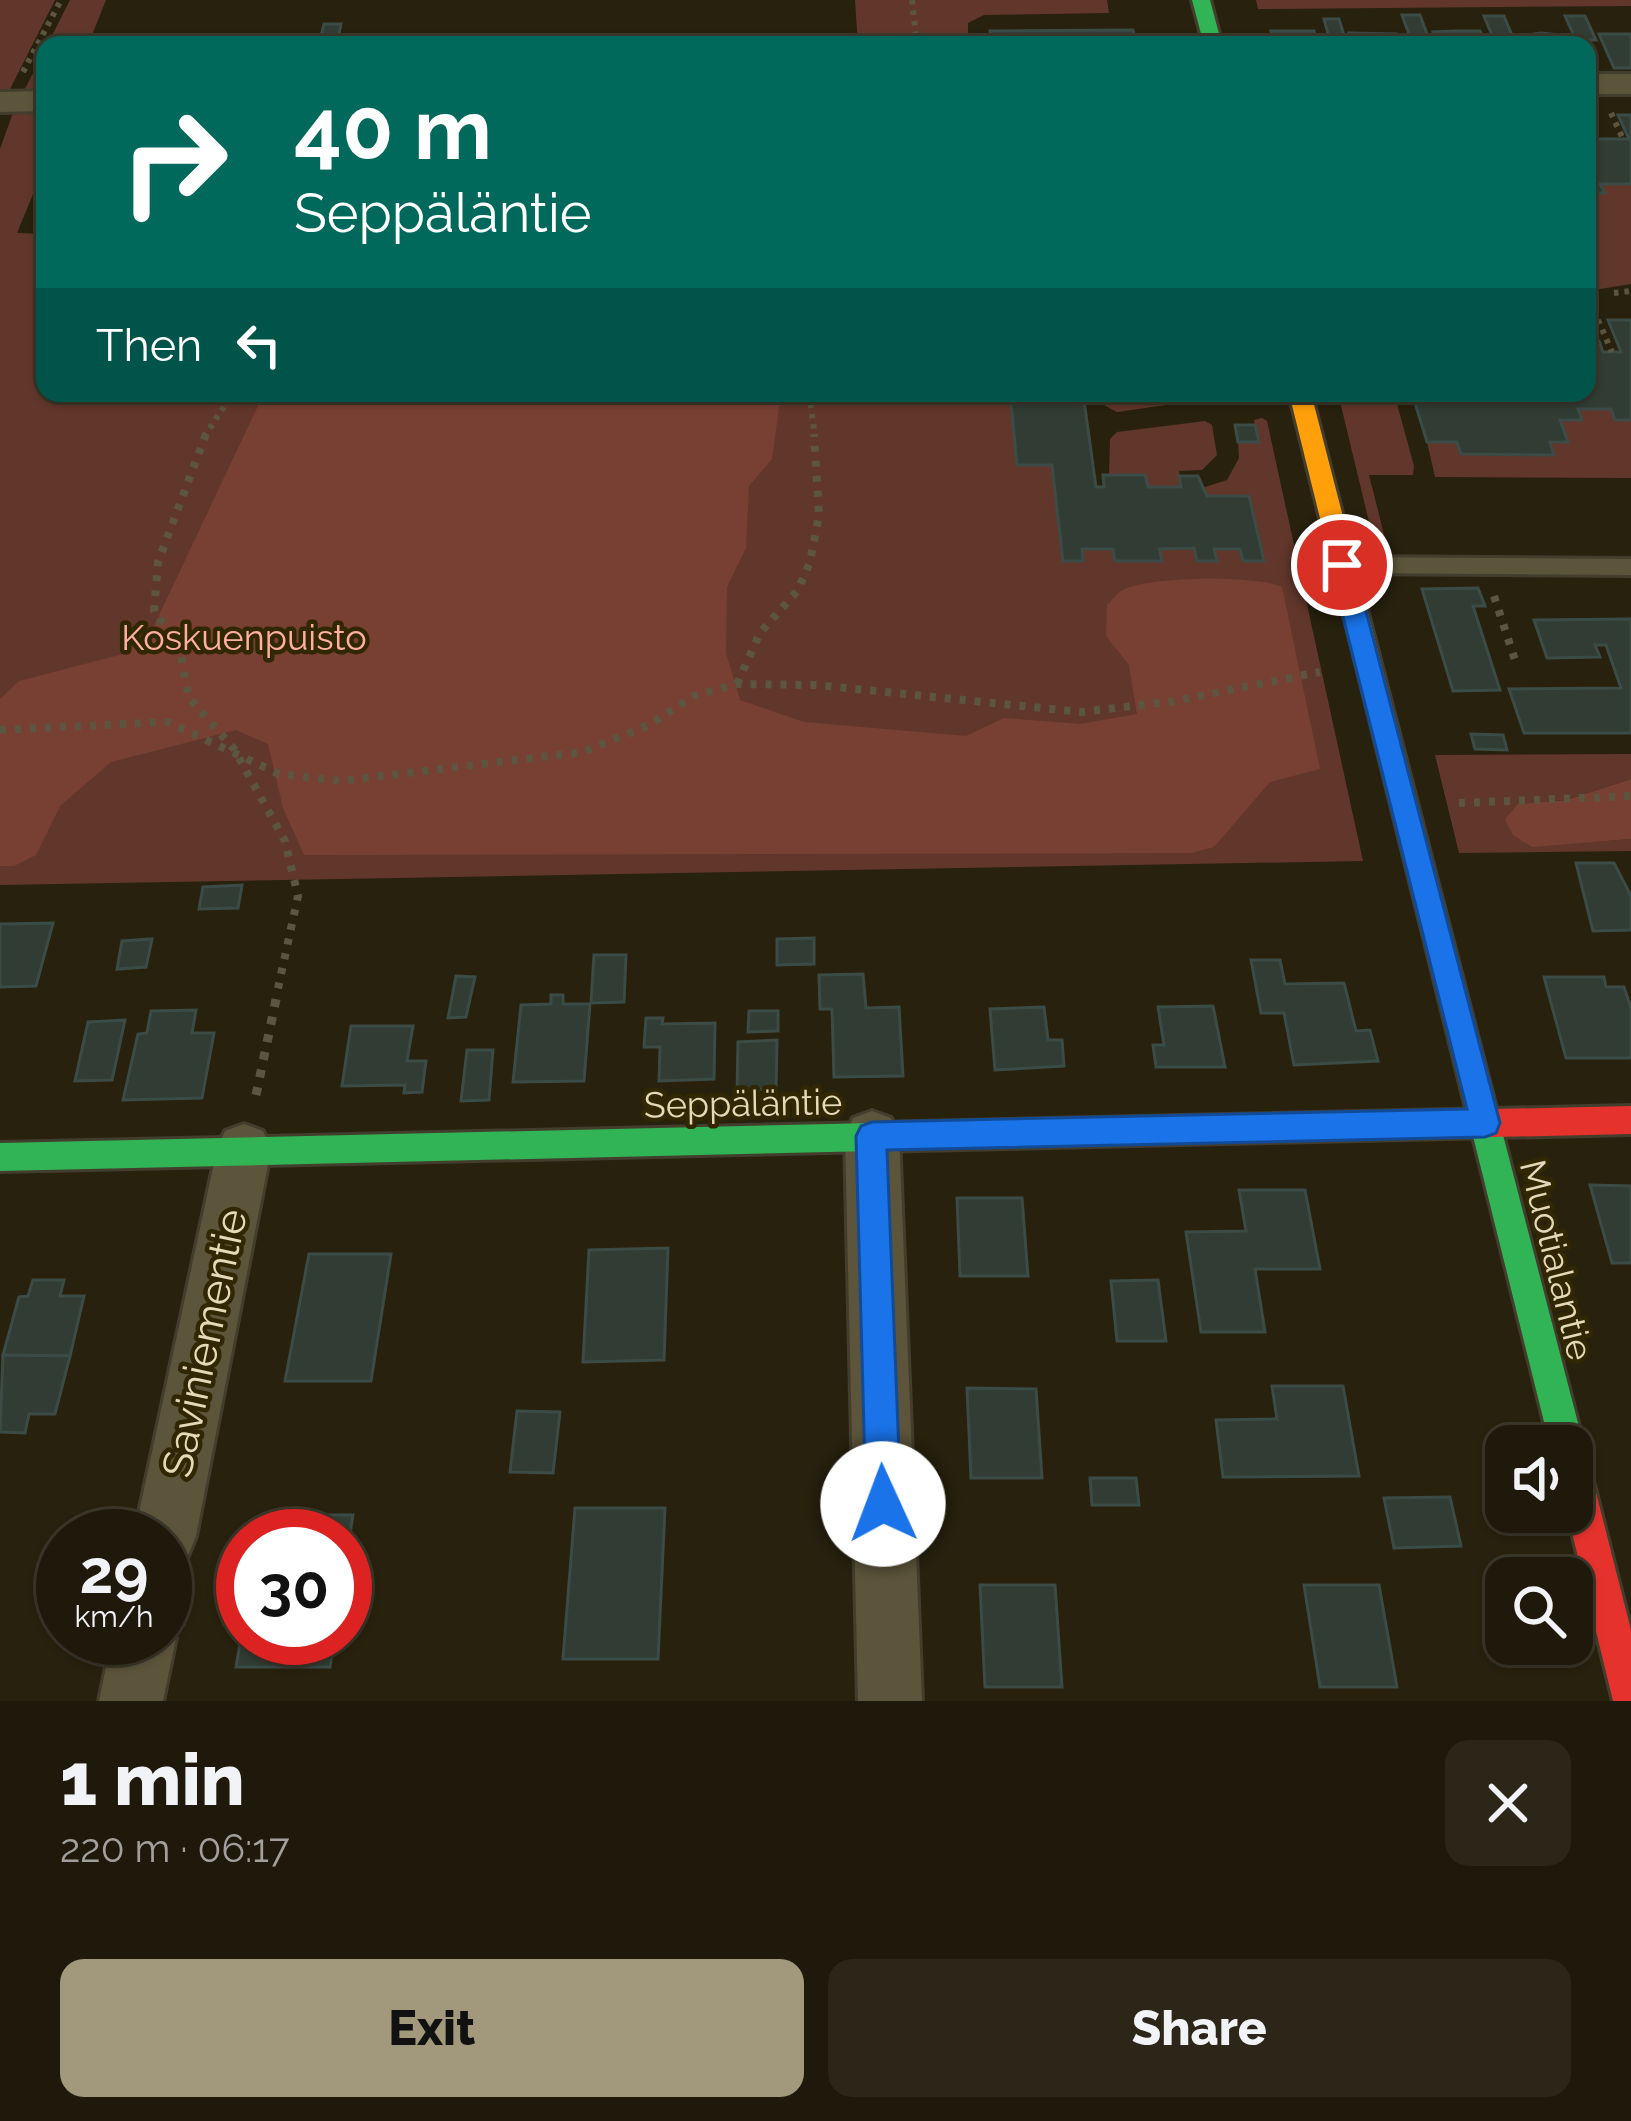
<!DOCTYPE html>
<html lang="en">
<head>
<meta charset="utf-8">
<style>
	body { margin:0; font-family:Raleway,sans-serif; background:#2b2618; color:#f1f3f6; height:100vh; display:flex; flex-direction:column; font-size:45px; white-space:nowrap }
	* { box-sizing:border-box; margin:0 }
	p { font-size:39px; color:#a1a09c }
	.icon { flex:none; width:66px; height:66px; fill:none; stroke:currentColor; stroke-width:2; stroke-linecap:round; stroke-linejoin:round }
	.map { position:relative; height:1701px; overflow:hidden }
	.sheet { display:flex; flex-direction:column; background:#1e190a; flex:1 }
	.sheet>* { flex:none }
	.banner { position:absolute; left:36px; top:36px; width:1560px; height:366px; border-radius:24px; box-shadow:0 3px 9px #0004,0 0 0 3px #3c382b; background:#00695c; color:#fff; overflow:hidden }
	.buttons { position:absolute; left:1485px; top:1425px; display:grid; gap:24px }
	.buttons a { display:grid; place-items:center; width:108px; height:108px; border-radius:24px; background:#1e190a; box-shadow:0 3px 9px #0004,0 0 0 3px #3c382b; font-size:60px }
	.speed { position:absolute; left:36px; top:1509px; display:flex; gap:24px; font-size:60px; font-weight:700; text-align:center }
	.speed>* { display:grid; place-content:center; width:156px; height:156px; border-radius:50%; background:#1e190a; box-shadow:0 3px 9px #0004,0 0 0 3px #3c382b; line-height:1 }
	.speed small { font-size:30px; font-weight:400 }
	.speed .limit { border:18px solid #d22; background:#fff; color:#111 }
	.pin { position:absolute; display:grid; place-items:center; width:102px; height:102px; color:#fff; margin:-51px; border:6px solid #fff; border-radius:50%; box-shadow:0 3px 12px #0007 }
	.me { position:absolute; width:132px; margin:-66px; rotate:358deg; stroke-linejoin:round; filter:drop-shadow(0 0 9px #0008) }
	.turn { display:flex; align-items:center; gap:42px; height:252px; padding:0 60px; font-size:54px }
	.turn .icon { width:156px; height:156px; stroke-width:2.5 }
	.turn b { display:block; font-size:84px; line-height:102px }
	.then { display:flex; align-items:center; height:114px; padding:0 60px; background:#0003; gap:24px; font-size:45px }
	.round { display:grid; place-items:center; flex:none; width:126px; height:126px; border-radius:24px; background:#2b2618 }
	.summary { display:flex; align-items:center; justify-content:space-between; height:204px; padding:0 60px }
	h1 { font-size:72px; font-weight:800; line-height:90px }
	.action { display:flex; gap:24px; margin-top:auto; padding:24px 60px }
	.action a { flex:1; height:138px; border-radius:24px; background:#a2997d; color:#111; font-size:48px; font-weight:800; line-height:138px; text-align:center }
	.action a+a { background:#2b2618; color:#f1f3f6 }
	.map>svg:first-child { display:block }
	.green { fill:#62372b }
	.forest { fill:#784032 }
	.building { fill:#303c34; stroke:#3b4b46; stroke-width:3 }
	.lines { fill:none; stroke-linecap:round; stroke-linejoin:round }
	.lane-casing { stroke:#433d2d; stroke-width:6 }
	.street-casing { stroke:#433d2d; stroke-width:6 }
	.fast-casing { stroke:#433d2d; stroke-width:6 }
	.slow-casing { stroke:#433d2d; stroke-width:6 }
	.jam-casing { stroke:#433d2d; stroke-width:6 }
	.path-far2 { stroke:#5c5540; stroke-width:6; stroke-dasharray:4.5 6; stroke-linecap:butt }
	.path-far1 { stroke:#5c5540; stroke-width:8; stroke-dasharray:6 9; stroke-linecap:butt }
	.path { stroke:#5c5540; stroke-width:9; stroke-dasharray:8 10; stroke-linecap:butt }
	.lane { fill:#5d553b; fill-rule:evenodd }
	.street { fill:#5d553b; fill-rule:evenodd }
	.fast { fill:#30b455; fill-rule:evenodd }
	.slow { fill:#ff9f0a; fill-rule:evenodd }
	.jam { fill:#e5322d; fill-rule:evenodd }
	.route { fill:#1a73e8; stroke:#114b97; stroke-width:3 }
	.labels { text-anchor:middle; stroke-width:9; stroke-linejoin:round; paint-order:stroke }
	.park-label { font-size:36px; fill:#feaf9f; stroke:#322703 }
	.street-label { font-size:36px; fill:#e4d9b9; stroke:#322703 }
	.near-street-label { font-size:42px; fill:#e4d9b9; stroke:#322703 }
</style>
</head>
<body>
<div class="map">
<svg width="1631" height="1701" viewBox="0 0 1631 1701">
	<rect width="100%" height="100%" fill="#28210e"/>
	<!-- green -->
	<g class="green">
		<path d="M0,0H55L7,95H0Z"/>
		<path d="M70,0H106L88,45H45V95H22Z"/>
		<path d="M855,0H1107L1109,13L984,15L968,23V45H858Z"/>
		<path d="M1256,0H1631V6L1258,9Z"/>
		<path d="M45,109V165L17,233L45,234V393H1010L1017,464L1052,465L1064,561L1082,549H1113L1116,561H1161L1159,549L1194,548L1197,561L1217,560L1214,549H1240L1243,561H1263L1249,496H1207L1205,487L1227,480L1239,458L1238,442H1258L1254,420L1262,418L1267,421L1363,861L0,885V149L14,110Z"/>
		<path d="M1600,184H1631V284L1587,291V211H1593L1587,193H1604Z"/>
		<path d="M1100,393H1191L1194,401L1117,412L1104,405Z"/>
		<path d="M1338,393H1394L1414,466L1413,475H1369L1388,550L1376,551Z"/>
		<path d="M1578,409H1611L1615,420H1631V478L1435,477L1427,442H1457L1462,454L1553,455L1550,442H1568L1560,420Z"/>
		<path d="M1205,421L1212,425L1217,455L1202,470L1179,471L1181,487H1148L1109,475L1110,439L1117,432Z"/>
		<path d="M1631,754V779L1566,800L1518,804L1561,844L1631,839V851L1459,853L1435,755Z"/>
	</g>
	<!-- forest -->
	<g class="forest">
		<path d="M264,393H781L772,459L749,486L746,548L727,587L726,653L740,700L804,722L966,736L1004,718L1080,724L1137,714L1129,665L1106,636L1107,605C1112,601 1115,595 1121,591C1145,576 1256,575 1282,587L1320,769L1270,782L1214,847L1191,853L304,855L283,808L268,744L236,730L111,762L60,806L36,855L14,866H0V699L19,681L127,653L154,626Z"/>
		<path d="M1631,779V839L1532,847L1513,835L1505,819L1518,804L1566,800Z"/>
	</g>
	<!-- building -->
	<g class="building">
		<path d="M1402,15H1420L1431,45H1413Z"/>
		<path d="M1484,16H1504L1516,45H1496Z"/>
		<path d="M1565,16H1585L1596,40H1576Z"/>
		<path d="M1324,19H1339L1347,45H1331Z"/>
		<path d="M324,24H341L337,45H319Z"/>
		<path d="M1133,30L1137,45H992L990,31Z"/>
		<path d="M1271,31H1314L1318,45H1274Z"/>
		<path d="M1455,31H1480L1486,45H1438L1433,32Z"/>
		<path d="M1349,33L1397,34L1405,45H1352Z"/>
		<path d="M1541,33L1568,36L1572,45H1524L1520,36Z"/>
		<path d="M1599,34H1631V68H1614Z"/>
		<path d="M796,35L820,41L824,35L843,40L839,45H787Z"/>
		<path d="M1618,115H1631V184H1600L1605,193H1587V131L1592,139H1629Z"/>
		<path d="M1608,320H1631V420H1615L1611,409H1578L1582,420H1560L1568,442H1550L1554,455L1461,454L1457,442H1427L1412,393H1587V341H1599L1603,352H1621Z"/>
		<path d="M1010,393H1083L1096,487H1104L1103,475H1145L1148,487H1181L1179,476H1198L1207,496H1249L1264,561H1243L1240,549H1214L1217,561H1197L1194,548L1159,549L1162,561H1115L1113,549H1082L1083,561H1063L1052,465H1017Z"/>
		<path d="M1235,425H1255L1259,442H1238Z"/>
		<path d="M1478,588L1485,606H1473L1500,690L1453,691L1422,589Z"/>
		<path d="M1631,619V733H1524L1509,689L1621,688L1606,645H1595L1600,657L1547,658L1534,620Z"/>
		<path d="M1471,734L1503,735L1507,750L1475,749Z"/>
		<path d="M1576,863H1614L1631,896V930L1593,931Z"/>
		<path d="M242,885L238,908L199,909L203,887Z"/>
		<path d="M53,923L36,986L0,987V924Z"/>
		<path d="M814,938V964L777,965V939Z"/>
		<path d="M152,939L146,967L117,969L122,941Z"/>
		<path d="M594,955H626L624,1002L591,1003Z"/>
		<path d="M1251,960H1280L1285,984L1344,983L1356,1031L1370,1030L1378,1061L1294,1065L1284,1013H1261Z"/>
		<path d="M863,974L866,1008L899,1007L903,1076L834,1077L832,1009H820L819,975Z"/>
		<path d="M456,976L475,977L466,1017L448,1018Z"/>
		<path d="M1544,977H1604L1606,987H1624L1631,1008V1058H1566Z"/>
		<path d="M551,995H563V1004H590L584,1081L513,1082L521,1005L551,1004Z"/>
		<path d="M1213,1006L1225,1067H1156L1153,1045H1164L1158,1007Z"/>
		<path d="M1044,1007L1048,1040H1062L1064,1066L995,1070L990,1009Z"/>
		<path d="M196,1010L192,1033H214L202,1098L123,1100L138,1034L147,1033L151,1011Z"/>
		<path d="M749,1011H778V1031L748,1032Z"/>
		<path d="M646,1018H663L662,1024L715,1023L714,1079L659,1081L660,1047H644Z"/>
		<path d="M125,1020L112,1080L75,1081L88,1022Z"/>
		<path d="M351,1026H413L407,1061H426L422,1092L404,1093L405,1085L342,1086Z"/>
		<path d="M777,1040L776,1089L737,1090L738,1042Z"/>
		<path d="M467,1050H493L489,1100L461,1101Z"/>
		<path d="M1590,1185L1631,1186V1263H1612Z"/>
		<path d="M1239,1190H1305L1320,1269H1255L1265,1332H1201L1186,1232L1246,1231Z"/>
		<path d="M957,1198H1022L1028,1276H960Z"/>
		<path d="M668,1248L664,1360L583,1362L589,1250Z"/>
		<path d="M309,1254H391L371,1381H285Z"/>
		<path d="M33,1280H64L60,1296H84L70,1356L3,1355L19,1297L28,1296Z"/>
		<path d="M1158,1280L1166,1341H1117L1111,1281Z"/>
		<path d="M3,1355L70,1356L55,1414H29L25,1433L0,1432Z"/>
		<path d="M1272,1386H1343L1359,1476L1223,1477L1216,1420L1277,1419Z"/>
		<path d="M967,1388L1036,1389L1042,1478H971Z"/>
		<path d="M517,1411L560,1412L553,1473L510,1472Z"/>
		<path d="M1090,1478H1136L1139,1505H1092Z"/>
		<path d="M1450,1497L1461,1546L1394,1548L1384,1498Z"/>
		<path d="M575,1508H665L658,1659H563Z"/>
		<path d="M263,1515H353L345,1566V1536H259Z"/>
		<path d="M980,1585H1055L1062,1687H985Z"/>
		<path d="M1304,1585H1379L1397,1687H1320Z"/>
		<path d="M243,1626V1638H334L330,1667H236Z"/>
	</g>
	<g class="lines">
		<defs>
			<g id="lane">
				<path d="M1587,292L1596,293V301L1587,304Z"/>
				<path d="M1345,557L1631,559V575L1345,573L1334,565Z"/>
			</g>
			<g id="street">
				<rect x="1587" y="74" width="44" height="20"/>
				<path d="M45,91V111L0,112V92Z"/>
				<path d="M872,1111L891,1118L899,1136L922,1701H858L845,1136L853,1118Z"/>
				<path d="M244,1124L263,1131L271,1149L196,1536L187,1558L165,1567V1536H134L217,1149L225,1131Z"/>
				<path d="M165,1615L176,1638L163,1701H99L112,1638H165Z"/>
			</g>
			<g id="fast">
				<path d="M1192,0H1210L1222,45H1204Z"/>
				<path d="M1481,1094L1492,1098L1496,1108L1584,1446L1579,1458L1572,1461V1446H1550L1466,1108L1470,1098Z"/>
				<path d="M1181,1116L1192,1120L1196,1130L1192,1140L1181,1144L0,1171V1143Z"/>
			</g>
			<path id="slow" d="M1289,393H1311L1496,1108L1492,1118L1481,1122L1470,1118L1466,1108Z"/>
			<g id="jam">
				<path d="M1631,1106V1134L1181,1144L1170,1140L1166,1130L1170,1120L1181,1116Z"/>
				<path d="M1572,1448L1584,1453L1589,1465L1631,1630V1701H1613L1567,1512H1572Z"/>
			</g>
		</defs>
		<!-- lane casing -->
		<use href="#lane" class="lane-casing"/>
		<!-- street casing -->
		<use href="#street" class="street-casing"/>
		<!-- fast casing -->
		<use href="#fast" class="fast-casing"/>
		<!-- slow casing -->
		<use href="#slow" class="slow-casing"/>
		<!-- jam casing -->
		<use href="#jam" class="jam-casing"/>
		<!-- path-far2 -->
		<g class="path-far2">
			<path d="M912,0L917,45"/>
			<path d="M23,72L61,0"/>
			<path d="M1611,113L1623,139"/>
			<path d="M1614,293L1631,291"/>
			<path d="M1598,320L1612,352"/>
			<path d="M809,393L815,437"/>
			<path d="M204,437L233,393"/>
		</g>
		<!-- path-far1 -->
		<g class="path-far1">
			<path d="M206,434L158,562L154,611L179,647L189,698L234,749L285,841L298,896L277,993"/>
			<path d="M1494,596L1516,663"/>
			<path d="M737,684L760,633L798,590L810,562L819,515L814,434"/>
			<path d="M0,730L168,722L279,774L340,781L583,752L651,724L693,696L737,684L817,685L1081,712L1169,702L1320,672"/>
			<path d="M1459,803L1631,796"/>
		</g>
		<!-- path -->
		<path class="path" d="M256,1095L278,990"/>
		<!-- lane -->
		<use href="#lane" class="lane"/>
		<!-- street -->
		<use href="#street" class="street"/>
		<!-- fast -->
		<use href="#fast" class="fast"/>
		<!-- slow -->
		<use href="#slow" class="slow"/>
		<!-- jam -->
		<use href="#jam" class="jam"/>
	</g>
	<!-- route -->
	<path class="route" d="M1342,556L1354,565L1500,1123L1496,1133L1485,1137L887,1150L901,1504L895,1517L883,1522L871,1517L866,1504L856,1136L861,1126L872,1122L1467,1109L1330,565Z"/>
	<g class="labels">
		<!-- park labels -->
		<g class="park-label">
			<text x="244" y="650">Koskuenpuisto</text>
		</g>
		<!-- street labels -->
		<g class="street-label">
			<text transform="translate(743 1103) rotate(-1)" y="13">Seppäläntie</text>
			<text transform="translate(1557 1260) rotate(76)" y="13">Muotialantie</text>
		</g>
		<!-- near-street labels -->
		<g class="near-street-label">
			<text transform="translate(204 1343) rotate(-78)" y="15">Saviniementie</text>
		</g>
	</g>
</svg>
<div class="buttons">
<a><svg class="icon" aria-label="sound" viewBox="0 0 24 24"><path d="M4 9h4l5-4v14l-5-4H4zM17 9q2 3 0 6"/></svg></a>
<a><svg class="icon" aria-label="search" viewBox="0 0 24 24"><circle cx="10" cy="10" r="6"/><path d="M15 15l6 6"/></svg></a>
</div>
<div class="speed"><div>29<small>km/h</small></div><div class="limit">30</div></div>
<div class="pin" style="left:1342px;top:565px;background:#d93025"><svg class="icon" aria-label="arrive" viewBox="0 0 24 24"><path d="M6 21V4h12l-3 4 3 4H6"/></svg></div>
<svg class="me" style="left:883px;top:1504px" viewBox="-20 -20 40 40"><circle r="19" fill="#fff"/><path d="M0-13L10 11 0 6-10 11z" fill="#1a73e8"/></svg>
<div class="banner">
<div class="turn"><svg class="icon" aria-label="right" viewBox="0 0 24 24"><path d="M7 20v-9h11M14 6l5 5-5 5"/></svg><div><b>40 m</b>Seppäläntie</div></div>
<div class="then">Then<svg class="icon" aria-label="left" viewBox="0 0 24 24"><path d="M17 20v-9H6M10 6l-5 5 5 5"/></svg></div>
</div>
</div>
<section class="sheet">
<div class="summary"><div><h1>1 min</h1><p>220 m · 06:17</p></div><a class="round"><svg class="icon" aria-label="close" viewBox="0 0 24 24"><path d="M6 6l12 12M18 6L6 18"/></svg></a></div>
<div class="action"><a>Exit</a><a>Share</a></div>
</section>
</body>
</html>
